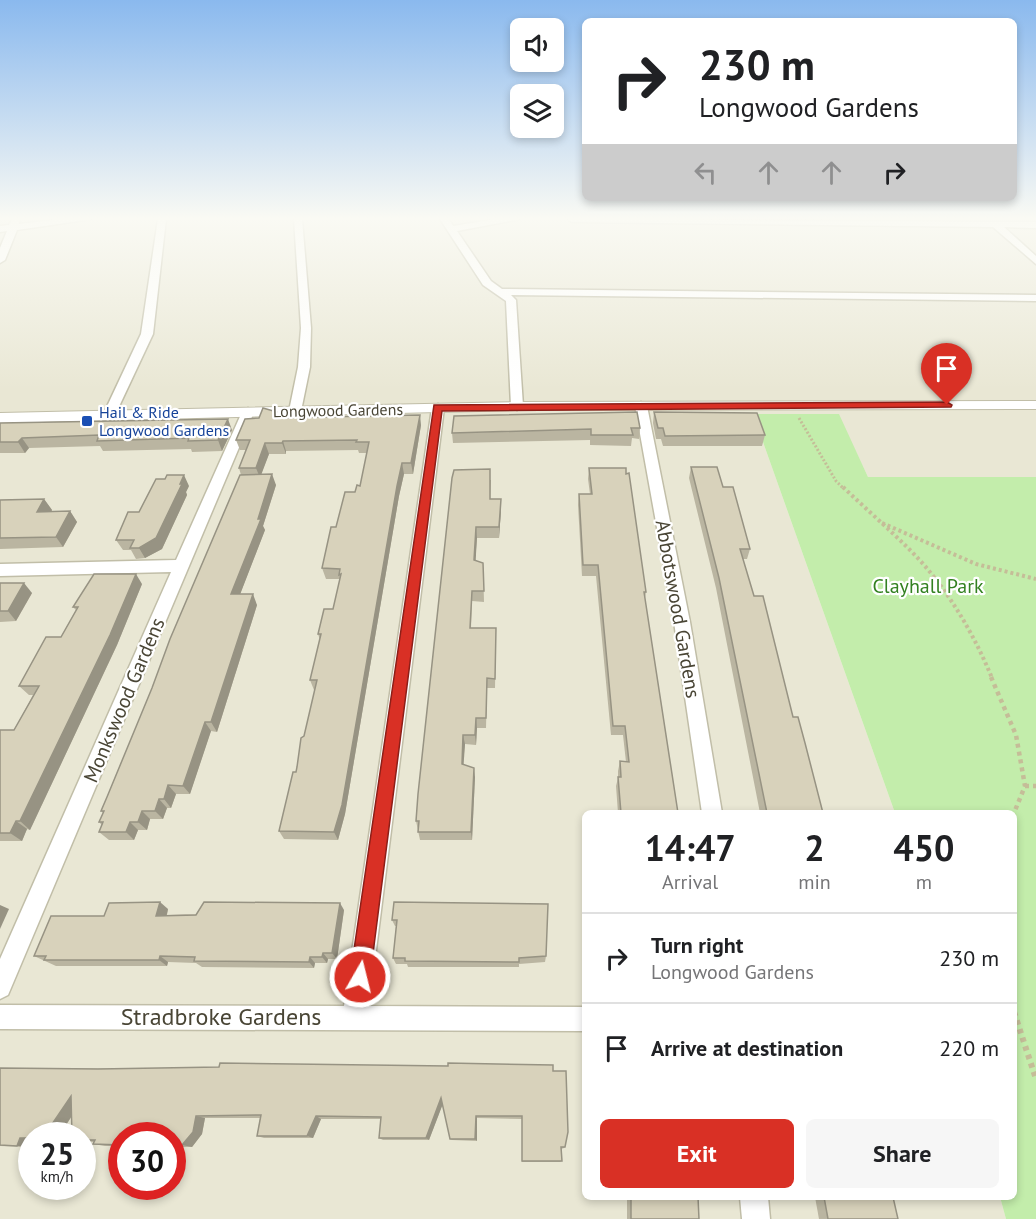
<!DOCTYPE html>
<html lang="en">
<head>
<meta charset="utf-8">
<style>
	body { margin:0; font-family:"PT Sans",sans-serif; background:#f6f6f6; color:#202124; height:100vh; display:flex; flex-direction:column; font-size:22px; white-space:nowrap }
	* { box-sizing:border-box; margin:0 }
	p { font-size:20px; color:#757577 }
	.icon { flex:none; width:33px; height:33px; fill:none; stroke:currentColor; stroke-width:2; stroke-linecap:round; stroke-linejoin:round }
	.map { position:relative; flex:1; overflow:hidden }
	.drawer { position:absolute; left:582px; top:810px; width:435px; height:390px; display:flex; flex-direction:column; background:#fff; border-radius:9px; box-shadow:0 3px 9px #0003 }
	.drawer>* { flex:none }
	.hud { position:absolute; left:582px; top:18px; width:435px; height:183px; border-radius:9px; box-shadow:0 3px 9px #0003; background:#fff; color:#202124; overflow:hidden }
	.controls { position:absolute; left:510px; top:18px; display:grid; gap:12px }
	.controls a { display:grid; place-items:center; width:54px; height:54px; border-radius:9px; background:#fff; box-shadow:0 3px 9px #0003; font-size:30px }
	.speed { position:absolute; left:18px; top:1122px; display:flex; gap:12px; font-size:30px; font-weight:700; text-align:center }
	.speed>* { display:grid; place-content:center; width:78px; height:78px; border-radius:50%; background:#fff; box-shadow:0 3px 9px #0003; line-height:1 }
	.speed small { font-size:15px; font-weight:400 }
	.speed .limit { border:9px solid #d22; background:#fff; color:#111 }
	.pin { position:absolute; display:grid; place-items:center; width:51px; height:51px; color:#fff; margin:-62px -26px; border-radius:50% 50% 50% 0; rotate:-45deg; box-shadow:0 0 6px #0007 }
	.pin .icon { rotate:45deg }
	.me { position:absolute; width:66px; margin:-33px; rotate:8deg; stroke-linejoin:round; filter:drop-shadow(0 0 4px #0008) }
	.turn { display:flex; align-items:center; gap:21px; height:126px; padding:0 18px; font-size:27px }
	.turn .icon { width:78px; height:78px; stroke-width:2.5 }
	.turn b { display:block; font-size:42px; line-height:51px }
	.lanes { display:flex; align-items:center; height:57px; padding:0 18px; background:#0003; justify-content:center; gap:30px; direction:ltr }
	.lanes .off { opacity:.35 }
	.eta { display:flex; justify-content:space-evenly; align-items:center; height:102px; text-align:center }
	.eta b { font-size:36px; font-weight:700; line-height:42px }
	.primary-button { display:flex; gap:12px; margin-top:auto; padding:12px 18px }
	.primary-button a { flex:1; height:69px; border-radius:9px; background:#d93025; color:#fff; font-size:24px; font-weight:700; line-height:69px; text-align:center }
	.primary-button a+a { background:#f6f6f6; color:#202124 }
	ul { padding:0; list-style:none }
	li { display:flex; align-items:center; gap:18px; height:90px; padding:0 18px; border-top:2px solid #e0e0e0 }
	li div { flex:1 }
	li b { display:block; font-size:22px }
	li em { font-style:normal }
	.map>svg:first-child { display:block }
	.residential { fill:#e9e7d4; fill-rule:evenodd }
	.green { fill:#c3edab }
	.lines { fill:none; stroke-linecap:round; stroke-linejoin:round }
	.minor-casing { stroke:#c1bea8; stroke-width:3 }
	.tertiary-casing { stroke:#c1bea8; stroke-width:2 }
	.path-far3 { stroke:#c5bd98; stroke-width:3; stroke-dasharray:2 2; stroke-linecap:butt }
	.path-far2 { stroke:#c5bd98; stroke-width:4; stroke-dasharray:3 3; stroke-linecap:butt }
	.path-far1 { stroke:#c5bd98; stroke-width:4.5; stroke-dasharray:4 4; stroke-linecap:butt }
	.path { stroke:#c5bd98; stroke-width:6; stroke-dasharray:4.5 4.5; stroke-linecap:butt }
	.minor { fill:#fff; fill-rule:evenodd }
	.tertiary { fill:#fff; fill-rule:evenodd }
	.wall { fill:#bab5a1 }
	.shaded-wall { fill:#979383 }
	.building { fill:#d8d2bb; stroke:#979383; stroke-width:1.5 }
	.route { fill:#d93025; stroke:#8d1f18; stroke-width:1.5 }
	.transit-dot { fill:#1a4fb4; stroke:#fff; stroke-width:2 }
	.labels { text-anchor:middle; stroke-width:4.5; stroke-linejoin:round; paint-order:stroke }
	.far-street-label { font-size:16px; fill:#494535; stroke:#fff }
	.far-transit-label { font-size:16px; fill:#164399; stroke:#fff; text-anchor:start }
	.park-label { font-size:20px; fill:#338121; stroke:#fff }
	.street-label { font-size:20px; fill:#494535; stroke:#fff }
	.near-street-label { font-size:24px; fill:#494535; stroke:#fff }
</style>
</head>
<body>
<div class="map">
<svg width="1036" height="1219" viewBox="0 0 1036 1219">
	<rect width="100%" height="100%" fill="#f5f3e6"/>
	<!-- residential -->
	<path class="residential" d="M0,219H1036V477H868L838,414H753L895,813H585V1197H1000L1006,1219H0ZM32,1136H82V1186H32ZM122,1136H172V1186H122Z"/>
	<!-- green -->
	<path class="green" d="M753,414H839L868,477H1036V1219H1006L1000,1197H1014V813H895Z"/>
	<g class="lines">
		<defs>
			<g id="minor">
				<path d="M20,219L19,224L61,219H92L17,230L5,260L0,263V248L7,231L0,232V226L9,225L12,219Z"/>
				<path d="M158,219H166L153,334L115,415L109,419L105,418L103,415L141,334Z"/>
				<path d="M294,219H302L311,328L310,367L301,411L295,415L289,411L298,367L301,328Z"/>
				<path d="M440,219H449L453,226L496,219H520L457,231L491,281L502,289L1036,295V301L511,295L516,300L523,406L517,410L511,406L506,301L483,285Z"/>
				<path d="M568,219L1036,222V228L1004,227L1036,256V264L993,227L572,222Z"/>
				<path d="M641,402L647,406L690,622L722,813H702L674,622L635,406Z"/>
				<path d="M438,404L444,408L369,1006L585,1007V1031L0,1029V1005L344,1006L432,408Z"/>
				<path d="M248,408L254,412L8,995L0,999V959L171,572L0,576V564L176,560L242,412Z"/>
				<path d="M740,1197H768L770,1219H742Z"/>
			</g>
			<path id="tertiary" d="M1036,401V409L517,410L0,423V413L517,402Z"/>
		</defs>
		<!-- minor casing -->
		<use href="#minor" class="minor-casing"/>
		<!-- tertiary casing -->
		<use href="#tertiary" class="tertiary-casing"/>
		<!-- path-far3 -->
		<path class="path-far3" d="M799,418L836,481L844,489"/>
		<!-- path-far2 -->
		<g class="path-far2">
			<path d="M843,487C865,508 889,529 910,550C946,586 973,632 992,678"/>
			<path d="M882,523L976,564L1036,579"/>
		</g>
		<!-- path-far1 -->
		<g class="path-far1">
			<path d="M991,677L1016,735L1025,786L1014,813"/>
			<path d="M1025,786H1036"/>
		</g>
		<!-- path -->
		<path class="path" d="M1014,1012L1036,1079"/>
		<!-- minor -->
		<use href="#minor" class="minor"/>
		<!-- tertiary -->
		<use href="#tertiary" class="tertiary"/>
	</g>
	<!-- wall -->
	<g class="wall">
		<path d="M654,412L765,435L762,446H663L661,439H656L653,423Z"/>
		<path d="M278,418L421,425L413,474H404L399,496L345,814L338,840L284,839L279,831L296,772L315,690H314L310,680L320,640L318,634L333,609L340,579H326L322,568L336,527L355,492L360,486L367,453H359L358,450L286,451V454H269L261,474L276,485L263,526L265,530L240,594L257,605L217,732L211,731L190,794H176L171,808H167L163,819H150L147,830H138L134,840H109L99,832L102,825L99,822L103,813L101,811L241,475L239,468L246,450H240L236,440Z"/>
		<path d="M0,423L232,430L222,451L192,452L191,449L103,451L100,446L29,448L25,453H0Z"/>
		<path d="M640,428L639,439L632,438L631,446L590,445V440L453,443L452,433Z"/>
		<path d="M691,467L723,487L750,549L747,559H743L754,596L793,717L823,813H760L716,588L689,478Z"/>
		<path d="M589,468L646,592L645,598L678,813H618L616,786L618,778V771L620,761L626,762L623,735H611L596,576H582L578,505L579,494H590L588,479Z"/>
		<path d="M452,478L491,480L490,499L501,509L499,538H477L475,561L483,563L484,602L472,601L471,628H496L495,688H487L486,728H477L476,745L465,744L463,764L475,777L472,840H420L416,821Z"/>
		<path d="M189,486L186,492L187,495L162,549L145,558L136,559L131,550H123L116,540Z"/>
		<path d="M44,499L52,510L51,512L70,511L77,522L63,547L0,549V500Z"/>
		<path d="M0,583L32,593L16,621L0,622Z"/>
		<path d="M142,584L117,645L30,830L27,829L22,841H0V730H14L33,695H29L19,686L61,637L76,610L73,607Z"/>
		<path d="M394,902L546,956L545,962L519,964V967H408L407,964H396L393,958L396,926H395L392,920Z"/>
		<path d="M168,909L167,915L344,910L337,959H328L327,963H315L314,968L202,967L196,963L168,962L167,966H56L34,956L104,916Z"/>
		<path d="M0,1068L553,1071L565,1147L564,1148L561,1149L562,1161L560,1162H522V1119L477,1118V1141L452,1140L450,1139L443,1103L429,1140H383L379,1138L381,1119H321L313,1138H264L257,1136L260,1118H205L202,1134L192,1147H172V1136H122V1146H105L93,1144L94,1142L82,1141V1136L72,1116L59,1136H32L31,1147L0,1146Z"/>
		<path d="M627,1197H698L699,1219H627Z"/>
		<path d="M815,1197H893L898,1219H819Z"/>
	</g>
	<!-- shaded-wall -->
	<g class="shaded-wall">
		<path d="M420,415L421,425L413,474L411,463Z"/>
		<path d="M228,419L232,430L222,451L218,440Z"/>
		<path d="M22,438L29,448L25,453L18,442Z"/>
		<path d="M283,441L286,451V454L282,443Z"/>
		<path d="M265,443L269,454L260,478L256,468Z"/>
		<path d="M402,463L404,474L399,496L345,814L338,840L334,832L397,486Z"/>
		<path d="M272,474L276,485L263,526L265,530L236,605L231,594Z"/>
		<path d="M184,475L189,486L186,492L187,495L162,549L145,558L139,548L180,484Z"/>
		<path d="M44,499L52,510L45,522L37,512Z"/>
		<path d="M501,499V509L499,538V527Z"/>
		<path d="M70,511L77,522L63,547L56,537Z"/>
		<path d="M476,527L477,538L475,571L474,560Z"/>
		<path d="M136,574L142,584L117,645L30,830L20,821Z"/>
		<path d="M24,583L32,593L16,621L8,611Z"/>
		<path d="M253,594L257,605L217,732L211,722Z"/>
		<path d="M476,718L477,728L476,745L475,735Z"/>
		<path d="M205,722L211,731L190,794L183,786Z"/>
		<path d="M463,735L465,744L463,773L462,764Z"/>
		<path d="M474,768L475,777L472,840L471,832Z"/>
		<path d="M168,785L176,794L171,808L164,799Z"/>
		<path d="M159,799L167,808L163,819L155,811Z"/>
		<path d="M142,811L150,819L147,830L138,822Z"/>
		<path d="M16,821L27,829L22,841L10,833Z"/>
		<path d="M130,822L138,830L134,840L126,832Z"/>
		<path d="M160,902L168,909L165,922L156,916Z"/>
		<path d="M340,903L344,910L337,959L332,953Z"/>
		<path d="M0,905L9,909L0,929Z"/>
		<path d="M323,953L328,959L327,963L322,957Z"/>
		<path d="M160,956L168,962L167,966L159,960Z"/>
		<path d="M310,957L315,963L314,968L309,962Z"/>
		<path d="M71,1096L83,1098L59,1136H44Z"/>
		<path d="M441,1098L444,1101L429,1140L426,1138Z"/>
		<path d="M196,1116L205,1118L202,1134L192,1147L182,1145Z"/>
		<path d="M316,1116L321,1119L313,1138L307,1136Z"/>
		<path d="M476,1116L477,1118V1141L475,1139Z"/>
		<path d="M20,1138L32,1139L31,1147L17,1146Z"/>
	</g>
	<!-- building -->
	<g class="building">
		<path d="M263,408L277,412L274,418L420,415L411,463H402L397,486L342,805L334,832L279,831L293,772H296L297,767L301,738L304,736L317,680H310L321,634H318L324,609H333L341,574L339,575L340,569L322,568L331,527H336L345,492H355L357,485L360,486L369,442H356L357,440L283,441L282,443H265L256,468H239L250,440H236L245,419L259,418Z"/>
		<path d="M637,412L640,428H631L633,435H591V429L452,433L454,416Z"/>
		<path d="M654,412L757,413L765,435L665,436L663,428H658Z"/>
		<path d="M228,419L218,440L188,441L189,438L97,441L99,435L22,438L18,442H0V423Z"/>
		<path d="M691,467H717L723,487H733L750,549H740L754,596H763L793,717H798L805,743L823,813H767L719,578Z"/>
		<path d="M589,468H626V474L629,473L646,592H644L678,813H621L618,777H621L620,761L629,762L625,726H613L598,565H583L579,494H592Z"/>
		<path d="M490,469V499H501L499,527H476L474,560L483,563L484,591H472L470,628H496L495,679L487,678L486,718H476L475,735H463L462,764L474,768L471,832H418L419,821H416L418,794L452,478L454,470Z"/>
		<path d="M272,474L258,519H261L231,594H253L211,722H205L183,786L168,785L164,799H159L155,811H142L138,822H130L126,832H99L103,822H99L104,811H101L107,797L152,688L170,639L240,475Z"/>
		<path d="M167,475H184L180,484H182L156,538L139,548H130L134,540H116L128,512H139L156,479H165Z"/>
		<path d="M44,499L37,512L70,511L56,537L0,538V500Z"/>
		<path d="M94,574H136L110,635L20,821H16L10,833H0V730H14L39,686H19L46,637H61L78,607H73Z"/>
		<path d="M0,583H24L8,611H0Z"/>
		<path d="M160,902L156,916L196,915L204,902L340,903L332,953H323L322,957H310L309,962L194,961L195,957L160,956L159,960H44L46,956H34L51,916H104L109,903Z"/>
		<path d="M394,902L548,904L546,956L519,958V962L405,961V958H393L397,920H392Z"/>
		<path d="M220,1063L448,1066V1063L553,1065V1071H566L568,1132L565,1147H561L562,1161H522V1116H476L475,1139H450L441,1098L426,1138H379L381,1117L316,1116L307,1136H257L261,1115L196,1116L193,1132L182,1145H172V1136H122V1145L93,1144L95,1140H82V1136H72L71,1096L44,1136H32V1138H20L17,1146L0,1145V1068L98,1069L219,1067Z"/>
		<path d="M631,1197H698L699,1219H631Z"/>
		<path d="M824,1197H893L898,1219H828Z"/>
	</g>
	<!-- sky -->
	<linearGradient id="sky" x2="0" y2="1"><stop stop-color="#8ab9ee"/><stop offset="0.56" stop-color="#fafaf4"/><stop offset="1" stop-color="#fafaf4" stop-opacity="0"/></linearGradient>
	<rect width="1036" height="390" fill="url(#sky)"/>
	<!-- route -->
	<path class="route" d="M947,402L952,405L951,407L442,411L370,977L367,984L360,987L353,984L350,977L434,405Z"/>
	<!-- markers -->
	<rect class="transit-dot" x="81" y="415" width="12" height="12" rx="3"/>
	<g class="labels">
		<!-- far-street labels -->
		<g class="far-street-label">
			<text transform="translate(338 410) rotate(-1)" y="6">Longwood Gardens</text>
		</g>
		<!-- far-transit labels -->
		<g class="far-transit-label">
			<text x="99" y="418">Hail &amp; Ride<tspan x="99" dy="18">Longwood Gardens</tspan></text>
		</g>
		<!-- park labels -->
		<g class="park-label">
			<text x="928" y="593">Clayhall Park</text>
		</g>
		<!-- street labels -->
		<g class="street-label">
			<text transform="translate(678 609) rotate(80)" y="7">Abbotswood Gardens</text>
			<text transform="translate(124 700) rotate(-67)" y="7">Monkswood Gardens</text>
		</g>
		<!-- near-street labels -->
		<g class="near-street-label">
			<text x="221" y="1025">Stradbroke Gardens</text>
		</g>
	</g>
</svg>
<div class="controls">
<a><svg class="icon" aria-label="sound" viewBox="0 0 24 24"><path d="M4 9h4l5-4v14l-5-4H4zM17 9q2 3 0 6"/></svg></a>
<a><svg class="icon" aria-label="layers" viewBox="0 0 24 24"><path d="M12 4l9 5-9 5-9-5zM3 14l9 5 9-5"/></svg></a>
</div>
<div class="speed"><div>25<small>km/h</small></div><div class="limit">30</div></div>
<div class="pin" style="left:947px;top:405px;background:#d93025"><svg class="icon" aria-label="arrive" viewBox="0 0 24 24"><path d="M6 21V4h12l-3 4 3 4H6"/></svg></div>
<svg class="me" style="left:360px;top:977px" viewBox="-20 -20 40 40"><circle r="17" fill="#d93025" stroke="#fff" stroke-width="3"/><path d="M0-11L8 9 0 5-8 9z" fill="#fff"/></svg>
<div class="hud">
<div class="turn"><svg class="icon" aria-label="right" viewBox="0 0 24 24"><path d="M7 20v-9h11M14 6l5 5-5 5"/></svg><div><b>230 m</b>Longwood Gardens</div></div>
<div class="lanes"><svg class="icon off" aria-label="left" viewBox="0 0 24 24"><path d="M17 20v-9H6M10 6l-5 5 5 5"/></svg><svg class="icon off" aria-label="ahead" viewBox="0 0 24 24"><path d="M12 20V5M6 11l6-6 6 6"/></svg><svg class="icon off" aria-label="ahead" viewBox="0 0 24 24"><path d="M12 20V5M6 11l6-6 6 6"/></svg><svg class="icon" aria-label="right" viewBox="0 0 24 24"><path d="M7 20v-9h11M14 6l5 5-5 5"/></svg></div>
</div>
<section class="drawer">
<div class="eta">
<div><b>14:47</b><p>Arrival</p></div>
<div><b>2</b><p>min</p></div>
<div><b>450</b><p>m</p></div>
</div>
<ul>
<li><svg class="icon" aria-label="right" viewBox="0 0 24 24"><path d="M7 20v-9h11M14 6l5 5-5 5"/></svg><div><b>Turn right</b><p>Longwood Gardens</p></div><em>230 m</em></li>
<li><svg class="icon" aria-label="arrive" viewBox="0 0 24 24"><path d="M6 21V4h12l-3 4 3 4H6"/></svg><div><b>Arrive at destination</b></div><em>220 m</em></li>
</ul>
<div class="primary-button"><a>Exit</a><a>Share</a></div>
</section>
</div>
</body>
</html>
